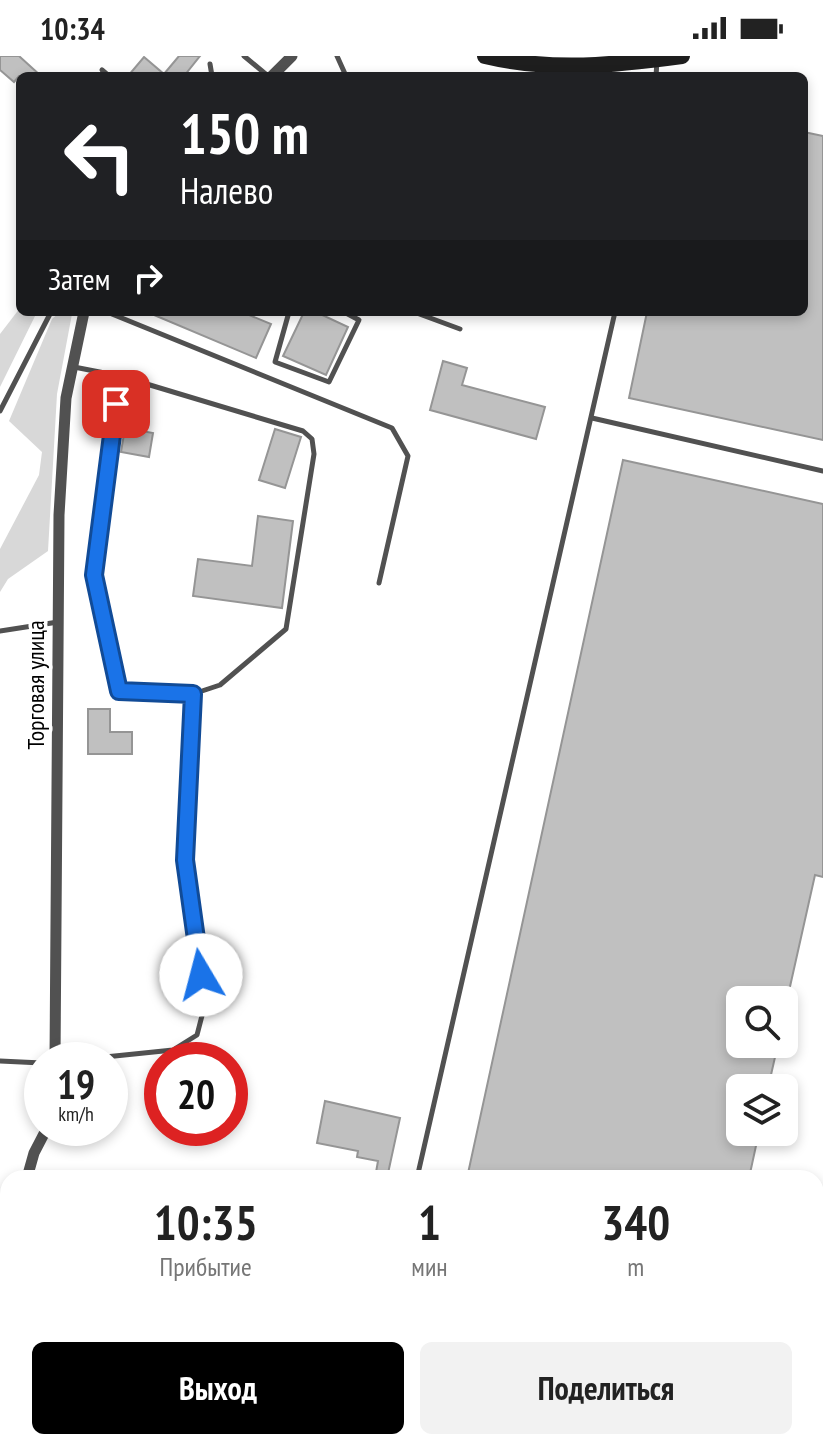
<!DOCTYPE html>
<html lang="ru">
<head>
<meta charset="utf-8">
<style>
	body { margin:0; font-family:"PT Sans Narrow",sans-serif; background:#f2f2f2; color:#222; height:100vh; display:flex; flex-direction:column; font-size:30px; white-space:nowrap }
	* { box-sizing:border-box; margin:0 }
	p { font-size:26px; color:#767676 }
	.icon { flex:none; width:44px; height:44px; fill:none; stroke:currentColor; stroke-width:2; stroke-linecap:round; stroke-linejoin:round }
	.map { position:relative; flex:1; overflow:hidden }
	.side { position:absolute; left:0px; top:1114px; width:824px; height:280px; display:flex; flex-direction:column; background:#fff; border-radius:24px 24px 0 0; box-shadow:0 4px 12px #0003 }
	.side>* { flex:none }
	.banner { position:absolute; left:16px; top:16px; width:792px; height:244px; border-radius:12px; box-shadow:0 4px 12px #0003; background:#202124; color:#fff; overflow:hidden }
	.tools { position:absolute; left:726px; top:930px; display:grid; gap:16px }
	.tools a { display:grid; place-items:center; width:72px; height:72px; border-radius:12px; background:#fff; box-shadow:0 4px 12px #0003; font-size:40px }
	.speed { position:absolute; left:24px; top:986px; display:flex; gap:16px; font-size:40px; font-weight:700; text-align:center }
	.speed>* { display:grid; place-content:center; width:104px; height:104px; border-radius:50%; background:#fff; box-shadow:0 4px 12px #0003; line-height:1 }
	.speed small { font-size:20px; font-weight:400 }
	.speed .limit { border:12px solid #d22; background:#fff; color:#111 }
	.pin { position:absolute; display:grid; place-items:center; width:68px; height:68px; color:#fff; margin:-34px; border-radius:16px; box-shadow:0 4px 12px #0006 }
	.me { position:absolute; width:88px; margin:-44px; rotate:352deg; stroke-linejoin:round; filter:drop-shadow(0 0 6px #0008) }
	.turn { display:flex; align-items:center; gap:28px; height:168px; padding:0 32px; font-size:36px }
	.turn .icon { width:104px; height:104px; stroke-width:2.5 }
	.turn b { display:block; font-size:56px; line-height:68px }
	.then { display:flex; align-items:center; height:76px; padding:0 32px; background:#0003; gap:16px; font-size:30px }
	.eta { display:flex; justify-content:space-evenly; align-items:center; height:136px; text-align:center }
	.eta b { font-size:48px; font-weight:700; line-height:56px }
	.primary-button { display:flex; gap:16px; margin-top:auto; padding:16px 32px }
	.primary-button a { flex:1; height:92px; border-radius:12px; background:#000; color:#fff; font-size:32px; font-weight:700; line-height:92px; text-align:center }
	.primary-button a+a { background:#f2f2f2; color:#222 }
	.status { display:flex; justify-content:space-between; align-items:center; height:56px; padding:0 40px; background:#fff; direction:ltr }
	.status svg { height:22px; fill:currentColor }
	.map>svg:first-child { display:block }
	.green { fill:#d8d8d8 }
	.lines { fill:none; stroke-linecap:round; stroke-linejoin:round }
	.stream { stroke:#9f9f9f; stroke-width:4 }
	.building { fill:#c0c0c0; stroke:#959595; stroke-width:2 }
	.lane { stroke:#515151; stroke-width:5 }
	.street { stroke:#515151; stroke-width:11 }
	.secondary { stroke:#1e1e1e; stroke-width:16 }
	.route-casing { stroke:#114b97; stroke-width:20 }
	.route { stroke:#1a73e8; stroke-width:14 }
	.labels { text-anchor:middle; stroke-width:7; stroke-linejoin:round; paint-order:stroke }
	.street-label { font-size:24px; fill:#000; stroke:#fff }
</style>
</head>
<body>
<div class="status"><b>10:34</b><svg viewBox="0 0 49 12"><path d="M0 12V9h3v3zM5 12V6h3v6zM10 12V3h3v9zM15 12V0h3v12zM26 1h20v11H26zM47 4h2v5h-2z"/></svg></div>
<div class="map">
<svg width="823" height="1394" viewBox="0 0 823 1394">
	<rect width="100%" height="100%" fill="#fff"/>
	<!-- green -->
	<g class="green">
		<path d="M20,252V256H37L0,331V278Z"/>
		<path d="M60,256L72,258L57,338L48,495L8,523L0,536V493L39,419L42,396L9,365L52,263Z"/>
	</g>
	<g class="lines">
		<!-- stream -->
		<g class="stream">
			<path d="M816,1181L823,1165"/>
			<path d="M758,1394L762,1386"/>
		</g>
	</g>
	<!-- building -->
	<g class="building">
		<path d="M0,0H19L41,20H19L14,26L0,14Z"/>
		<path d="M179,0H200L184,20H128L144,1L164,18Z"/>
		<path d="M804,76L823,80V384L629,342L647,256H804Z"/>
		<path d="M147,256H242L271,268L256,302Z"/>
		<path d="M304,256H316L348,271L326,319L283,300Z"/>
		<path d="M443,305L467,312L462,329L545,351L536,383L430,354Z"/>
		<path d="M125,372L153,377L149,401L121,396Z"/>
		<path d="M275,373L301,381L285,432L259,424Z"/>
		<path d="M623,404L823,448V821L815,819L787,944H740V988H778L768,1032H740V1076H759L749,1122H467Z"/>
		<path d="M258,460L293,465L282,552L193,540L198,503L252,510Z"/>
		<path d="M88,653H110V676H132V698H88Z"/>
		<path d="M325,1045L400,1062L387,1122H375L378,1105L357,1101L358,1095L317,1087Z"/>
	</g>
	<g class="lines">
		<!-- lane -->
		<g class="lane">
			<path d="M244,0L268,20"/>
			<path d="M337,0L346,20"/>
			<path d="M210,8L212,20"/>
			<path d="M102,14L109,20"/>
			<path d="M656,20L657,5"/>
			<path d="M107,256L392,372L408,400L379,527"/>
			<path d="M289,256L275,306L329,326L359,264L344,256"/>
			<path d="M414,256L460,273"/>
			<path d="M74,311L120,320L303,375L312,383L314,398L286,573L220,629L193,638L119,635L94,519L120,320"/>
			<path d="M0,355L51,256"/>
			<path d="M592,362L823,415"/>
			<path d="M0,575L58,566"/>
			<path d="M76,1004L173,994L197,979L205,948L185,804L193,638"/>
			<path d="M0,1005L42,1007"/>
			<path d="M417,1122L615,256"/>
			<path d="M816,1257L823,1258"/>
			<path d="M370,1386L374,1390L395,1394"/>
			<path d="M612,1394L613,1386"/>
		</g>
		<!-- street -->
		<g class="street">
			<path d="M272,20L292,0"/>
			<path d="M55,1004L59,459L66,342L84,256"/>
			<path d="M27,1122L34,1097L47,1072"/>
			<path d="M0,1239L8,1220"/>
		</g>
		<!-- secondary -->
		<path class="secondary" d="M485,0C552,16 615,9 682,0"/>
	</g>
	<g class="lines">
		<defs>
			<path id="route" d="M116,348L94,519L119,635L193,638L185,804L201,919"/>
		</defs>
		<!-- route casing -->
		<use href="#route" class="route-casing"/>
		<!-- route -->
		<use href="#route" class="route"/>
	</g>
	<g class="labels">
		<!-- street labels -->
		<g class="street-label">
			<text transform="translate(36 629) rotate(-90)" y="8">Торговая улица</text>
		</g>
	</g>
</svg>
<div class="tools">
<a><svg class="icon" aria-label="search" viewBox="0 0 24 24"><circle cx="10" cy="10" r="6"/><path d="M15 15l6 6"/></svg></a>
<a><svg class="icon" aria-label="layers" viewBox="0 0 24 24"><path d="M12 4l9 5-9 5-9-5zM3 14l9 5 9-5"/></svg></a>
</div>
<div class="speed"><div>19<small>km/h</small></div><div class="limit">20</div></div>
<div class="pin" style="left:116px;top:348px;background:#d93025"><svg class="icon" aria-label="arrive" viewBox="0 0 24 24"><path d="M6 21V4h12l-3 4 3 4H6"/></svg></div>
<svg class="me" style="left:201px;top:919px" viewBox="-20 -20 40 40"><circle r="19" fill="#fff"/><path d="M0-13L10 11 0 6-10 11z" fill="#1a73e8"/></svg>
<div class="banner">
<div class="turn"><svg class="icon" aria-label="left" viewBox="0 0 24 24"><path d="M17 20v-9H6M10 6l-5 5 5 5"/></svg><div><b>150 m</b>Налево</div></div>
<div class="then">Затем<svg class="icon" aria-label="right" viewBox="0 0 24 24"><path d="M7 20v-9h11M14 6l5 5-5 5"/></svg></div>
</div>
<section class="side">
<div class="eta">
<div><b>10:35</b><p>Прибытие</p></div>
<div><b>1</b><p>мин</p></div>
<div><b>340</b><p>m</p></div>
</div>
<div class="primary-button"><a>Выход</a><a>Поделиться</a></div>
</section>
</div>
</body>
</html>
